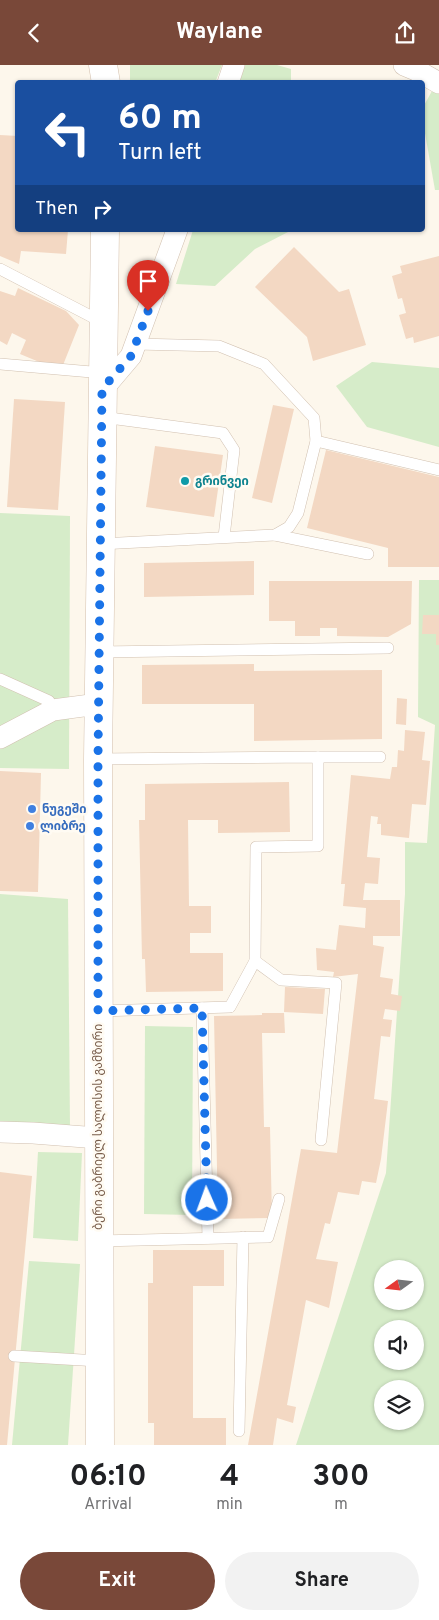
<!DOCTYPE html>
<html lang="en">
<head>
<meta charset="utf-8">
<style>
	body { margin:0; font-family:Overpass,"Noto Sans Georgian",sans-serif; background:#f2f2f2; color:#202124; height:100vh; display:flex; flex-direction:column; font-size:19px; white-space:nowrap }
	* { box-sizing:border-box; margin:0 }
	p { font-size:16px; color:#757577 }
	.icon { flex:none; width:28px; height:28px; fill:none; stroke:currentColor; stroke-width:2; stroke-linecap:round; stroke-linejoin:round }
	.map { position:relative; height:1380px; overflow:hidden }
	.details { display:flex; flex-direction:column; background:#fff; flex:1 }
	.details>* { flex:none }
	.banner { position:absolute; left:15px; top:15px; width:410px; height:152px; border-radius:5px; box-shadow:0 1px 4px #0004; background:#1a4fa0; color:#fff; overflow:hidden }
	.needle { width:32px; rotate:255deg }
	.controls { position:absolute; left:374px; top:1195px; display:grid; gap:10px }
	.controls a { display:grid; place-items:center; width:50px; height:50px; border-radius:50%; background:#fff; box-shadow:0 1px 4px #0004; font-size:25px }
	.pin { position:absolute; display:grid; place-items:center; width:42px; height:42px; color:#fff; margin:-51px -21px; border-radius:50% 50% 50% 0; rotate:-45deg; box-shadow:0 0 5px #0007 }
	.pin .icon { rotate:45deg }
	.me { position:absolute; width:55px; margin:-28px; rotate:358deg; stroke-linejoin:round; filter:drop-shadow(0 0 4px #0008) }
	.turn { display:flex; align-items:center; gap:18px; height:105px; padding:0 20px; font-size:22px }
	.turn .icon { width:65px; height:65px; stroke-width:2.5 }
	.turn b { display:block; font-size:35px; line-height:42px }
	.then { display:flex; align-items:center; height:48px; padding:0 20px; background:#0003; gap:10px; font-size:19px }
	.eta { display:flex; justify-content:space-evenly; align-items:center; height:85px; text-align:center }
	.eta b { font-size:30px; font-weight:700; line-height:35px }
	.action { display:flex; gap:10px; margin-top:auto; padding:10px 20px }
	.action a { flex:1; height:58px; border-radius:30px; background:#794839; color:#fff; font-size:20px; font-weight:700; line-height:58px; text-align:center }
	.action a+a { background:#f2f2f2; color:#202124 }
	header { display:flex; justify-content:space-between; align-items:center; height:65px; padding:0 20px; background:#794839; color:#fff; font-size:22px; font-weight:700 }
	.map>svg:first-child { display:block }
	.green { fill:#d6ecc9; fill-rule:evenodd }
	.building { fill:#f3d8c3 }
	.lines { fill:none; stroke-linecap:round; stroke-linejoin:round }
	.lane-casing { stroke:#d1c0b0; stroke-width:12 }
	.street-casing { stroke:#d1c0b0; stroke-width:22 }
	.secondary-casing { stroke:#d4c0ae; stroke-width:29 }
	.lane { stroke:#fff; stroke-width:11 }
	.street { stroke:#fff; stroke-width:21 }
	.secondary { stroke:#fff; stroke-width:28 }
	.route { stroke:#1a73e8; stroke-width:9; stroke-dasharray:0 16.2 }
	.culture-dot { fill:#0f9aa8; stroke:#fffbf3; stroke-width:2 }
	.shop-dot { fill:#3f7fe0; stroke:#fffbf3; stroke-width:2 }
	.labels { text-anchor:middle; stroke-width:5; stroke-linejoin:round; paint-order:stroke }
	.culture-label { font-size:12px; font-weight:bold; fill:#0d838f; stroke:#fffbf3; text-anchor:start }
	.shop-label { font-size:12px; font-weight:bold; fill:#366cbe; stroke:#fffbf3; text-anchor:start }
	.street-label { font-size:12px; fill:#7a5f4d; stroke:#fffbf3 }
</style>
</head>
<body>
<header><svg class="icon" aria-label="back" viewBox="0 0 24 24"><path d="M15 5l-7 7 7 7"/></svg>Waylane<svg class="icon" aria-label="share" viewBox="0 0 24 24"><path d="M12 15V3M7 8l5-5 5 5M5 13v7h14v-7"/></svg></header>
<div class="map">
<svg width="439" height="1380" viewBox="0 0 439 1380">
	<rect width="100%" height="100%" fill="#fdf7ec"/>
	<!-- green -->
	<g class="green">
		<path d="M130,0H222L215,18L130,17Z"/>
		<path d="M245,0H277L291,4V17L239,18Z"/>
		<path d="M432,26L439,29V125H435L423,57L422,44Z"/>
		<path d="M193,165H292L255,184L215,221L176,219Z"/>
		<path d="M372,297L439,303V382L367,362L336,321Z"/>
		<path d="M0,448L70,451L69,704L0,703Z"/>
		<path d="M419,515H439V1380H296L386,1108L405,829V777L427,778L435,660L418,652ZM382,1204H415V1236H382ZM382,1264H415V1296H382ZM382,1324H415V1356H382Z"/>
		<path d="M0,829L68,834L70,1064L0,1062Z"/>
		<path d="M145,961L193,962L192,1150L144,1149Z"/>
		<path d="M38,1087L82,1088L78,1176L33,1173Z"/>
		<path d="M29,1196L80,1199L68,1380H12Z"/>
	</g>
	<!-- building -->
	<g class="building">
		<path d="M0,70L18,71V165H68L66,189L21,186L19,199L0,191Z"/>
		<path d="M294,182L339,227L349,224L366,280L313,296L307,272L255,222Z"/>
		<path d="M439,191V271L414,278L413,272L406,274L399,250L406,248L402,233L398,234L392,211L402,208L400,201Z"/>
		<path d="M18,223L66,246L79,260L63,300L44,299L20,289L26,275L12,268L7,280L0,276V226L15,231Z"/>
		<path d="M14,334L65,337L58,445L7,442Z"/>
		<path d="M273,340L294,344L272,438L252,433Z"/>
		<path d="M155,381L223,390L214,452L146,442Z"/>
		<path d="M326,385L439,412V502H388V483L307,463Z"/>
		<path d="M254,496V530L144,532V498Z"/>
		<path d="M269,516H412L411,559L388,572L337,571V563H320V571H295V556H269Z"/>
		<path d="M423,550H439V580H436V569H422Z"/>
		<path d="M254,599V606L382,605V674L254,676V639H142V600Z"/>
		<path d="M397,633L407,634L406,660L396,659Z"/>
		<path d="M405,665L425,667L422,695L430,696L426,740L412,739L409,773L381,770V759H377L378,752L371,751L367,792L380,793L378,819L365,818L363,835H400V871H373V880L384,882L380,912L393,914L391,929L402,931L400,946L385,944L383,954L392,955L390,972L381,971L374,1034L388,1036L381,1094L376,1118L362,1116L359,1130L338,1127L330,1159L325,1158L316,1194L338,1197L329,1243L306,1235L287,1340L296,1342L293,1358L277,1353L273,1380H248L301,1084L337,1088L358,909L333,912L334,907L317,905L316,883L336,885L339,860L365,863L366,843L343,841L345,819H341L351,710L390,714L392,702H397L398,685L404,686Z"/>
		<path d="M0,706L41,708L38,827L0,826Z"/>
		<path d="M289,717L290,767L218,768V755H188L189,841H211V868H190V888H223V926L146,927L145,894H142L139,755H145V719Z"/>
		<path d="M285,922L325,924L323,949L284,947Z"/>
		<path d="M262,948H284L285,968H262L264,1062H270L272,1153L218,1154L214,951L262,950Z"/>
		<path d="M0,1107L32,1111L7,1380H0Z"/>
		<path d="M153,1185H224V1221H193V1353H226V1380H154V1358H148V1218H153Z"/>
	</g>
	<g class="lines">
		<defs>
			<g id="lane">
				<path d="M0,204L102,257"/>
				<path d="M0,299L103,308"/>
				<path d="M102,352L223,368L234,385L224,472"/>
				<path d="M316,376L439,405"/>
				<path d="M275,470L368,489"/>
				<path d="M100,479L275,470L289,462L298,448L316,376L314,353L264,299L219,281L136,279"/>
				<path d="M99,587L388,583"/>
				<path d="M0,614L49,636L53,645"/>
				<path d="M318,692H380"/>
				<path d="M98,694L318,692V781L256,782L255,896L230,942L99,946"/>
				<path d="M255,896L281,915L336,918L321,1075"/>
				<path d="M202,943L208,1173"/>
				<path d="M99,1176L268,1172L279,1134"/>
				<path d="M14,1291L99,1296"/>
				<path d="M239,1366L243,1172"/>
			</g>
			<g id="street">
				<path d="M404,0L416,5L439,18"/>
				<path d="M228,18L234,0"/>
				<path d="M103,324L131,291L177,165"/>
				<path d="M0,673L53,645L98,639"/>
				<path d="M0,1067L33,1068L98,1073"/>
			</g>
			<g id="secondary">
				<path d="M103,0L106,18"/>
				<path d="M100,1380L98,694L105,165"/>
			</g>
		</defs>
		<!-- lane casing -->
		<use href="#lane" class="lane-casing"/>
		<!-- street casing -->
		<use href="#street" class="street-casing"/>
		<!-- secondary casing -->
		<use href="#secondary" class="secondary-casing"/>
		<!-- lane -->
		<use href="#lane" class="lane"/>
		<!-- street -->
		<use href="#street" class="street"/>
		<!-- secondary -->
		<use href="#secondary" class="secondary"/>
	</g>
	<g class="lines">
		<!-- route -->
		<path class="route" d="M148,246L131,291L102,324L98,694V946L202,943L207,1135"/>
	</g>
	<!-- markers -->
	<circle class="culture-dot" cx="185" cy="416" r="5"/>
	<g class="shop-dot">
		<circle cx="32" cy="744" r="5"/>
		<circle cx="30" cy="761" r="5"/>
	</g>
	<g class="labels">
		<!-- culture labels -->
		<g class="culture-label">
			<text x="195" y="420">გრინვეი</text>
		</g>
		<!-- shop labels -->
		<g class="shop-label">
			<text x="42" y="748">ნუგეში</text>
			<text x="40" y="765">ლიბრე</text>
		</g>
		<!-- street labels -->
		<g class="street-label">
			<text transform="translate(98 1062) rotate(-90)" y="4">ბერი გაბრიელ სალოსის გამზირი</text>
		</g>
	</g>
</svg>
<div class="controls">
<a><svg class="needle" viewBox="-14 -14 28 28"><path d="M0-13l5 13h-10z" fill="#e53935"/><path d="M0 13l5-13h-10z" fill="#757577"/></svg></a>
<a><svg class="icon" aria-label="sound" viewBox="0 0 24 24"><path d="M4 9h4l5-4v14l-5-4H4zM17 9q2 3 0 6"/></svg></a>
<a><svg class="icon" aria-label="layers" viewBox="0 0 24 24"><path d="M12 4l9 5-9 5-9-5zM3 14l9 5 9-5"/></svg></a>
</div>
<div class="pin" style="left:148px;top:246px;background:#d93025"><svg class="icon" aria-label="arrive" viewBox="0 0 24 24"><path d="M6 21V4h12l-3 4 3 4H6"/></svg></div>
<svg class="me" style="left:207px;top:1135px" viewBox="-20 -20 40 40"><circle r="17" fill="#1a73e8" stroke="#fff" stroke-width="3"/><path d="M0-11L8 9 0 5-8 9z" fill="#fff"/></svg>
<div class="banner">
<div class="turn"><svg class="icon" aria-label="left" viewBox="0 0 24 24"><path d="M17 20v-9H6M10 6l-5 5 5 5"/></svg><div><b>60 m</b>Turn left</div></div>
<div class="then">Then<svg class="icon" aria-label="right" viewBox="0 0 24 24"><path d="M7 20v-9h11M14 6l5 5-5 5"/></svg></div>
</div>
</div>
<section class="details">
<div class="eta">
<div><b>06:10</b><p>Arrival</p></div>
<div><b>4</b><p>min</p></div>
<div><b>300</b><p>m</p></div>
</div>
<div class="action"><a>Exit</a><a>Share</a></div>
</section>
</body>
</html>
